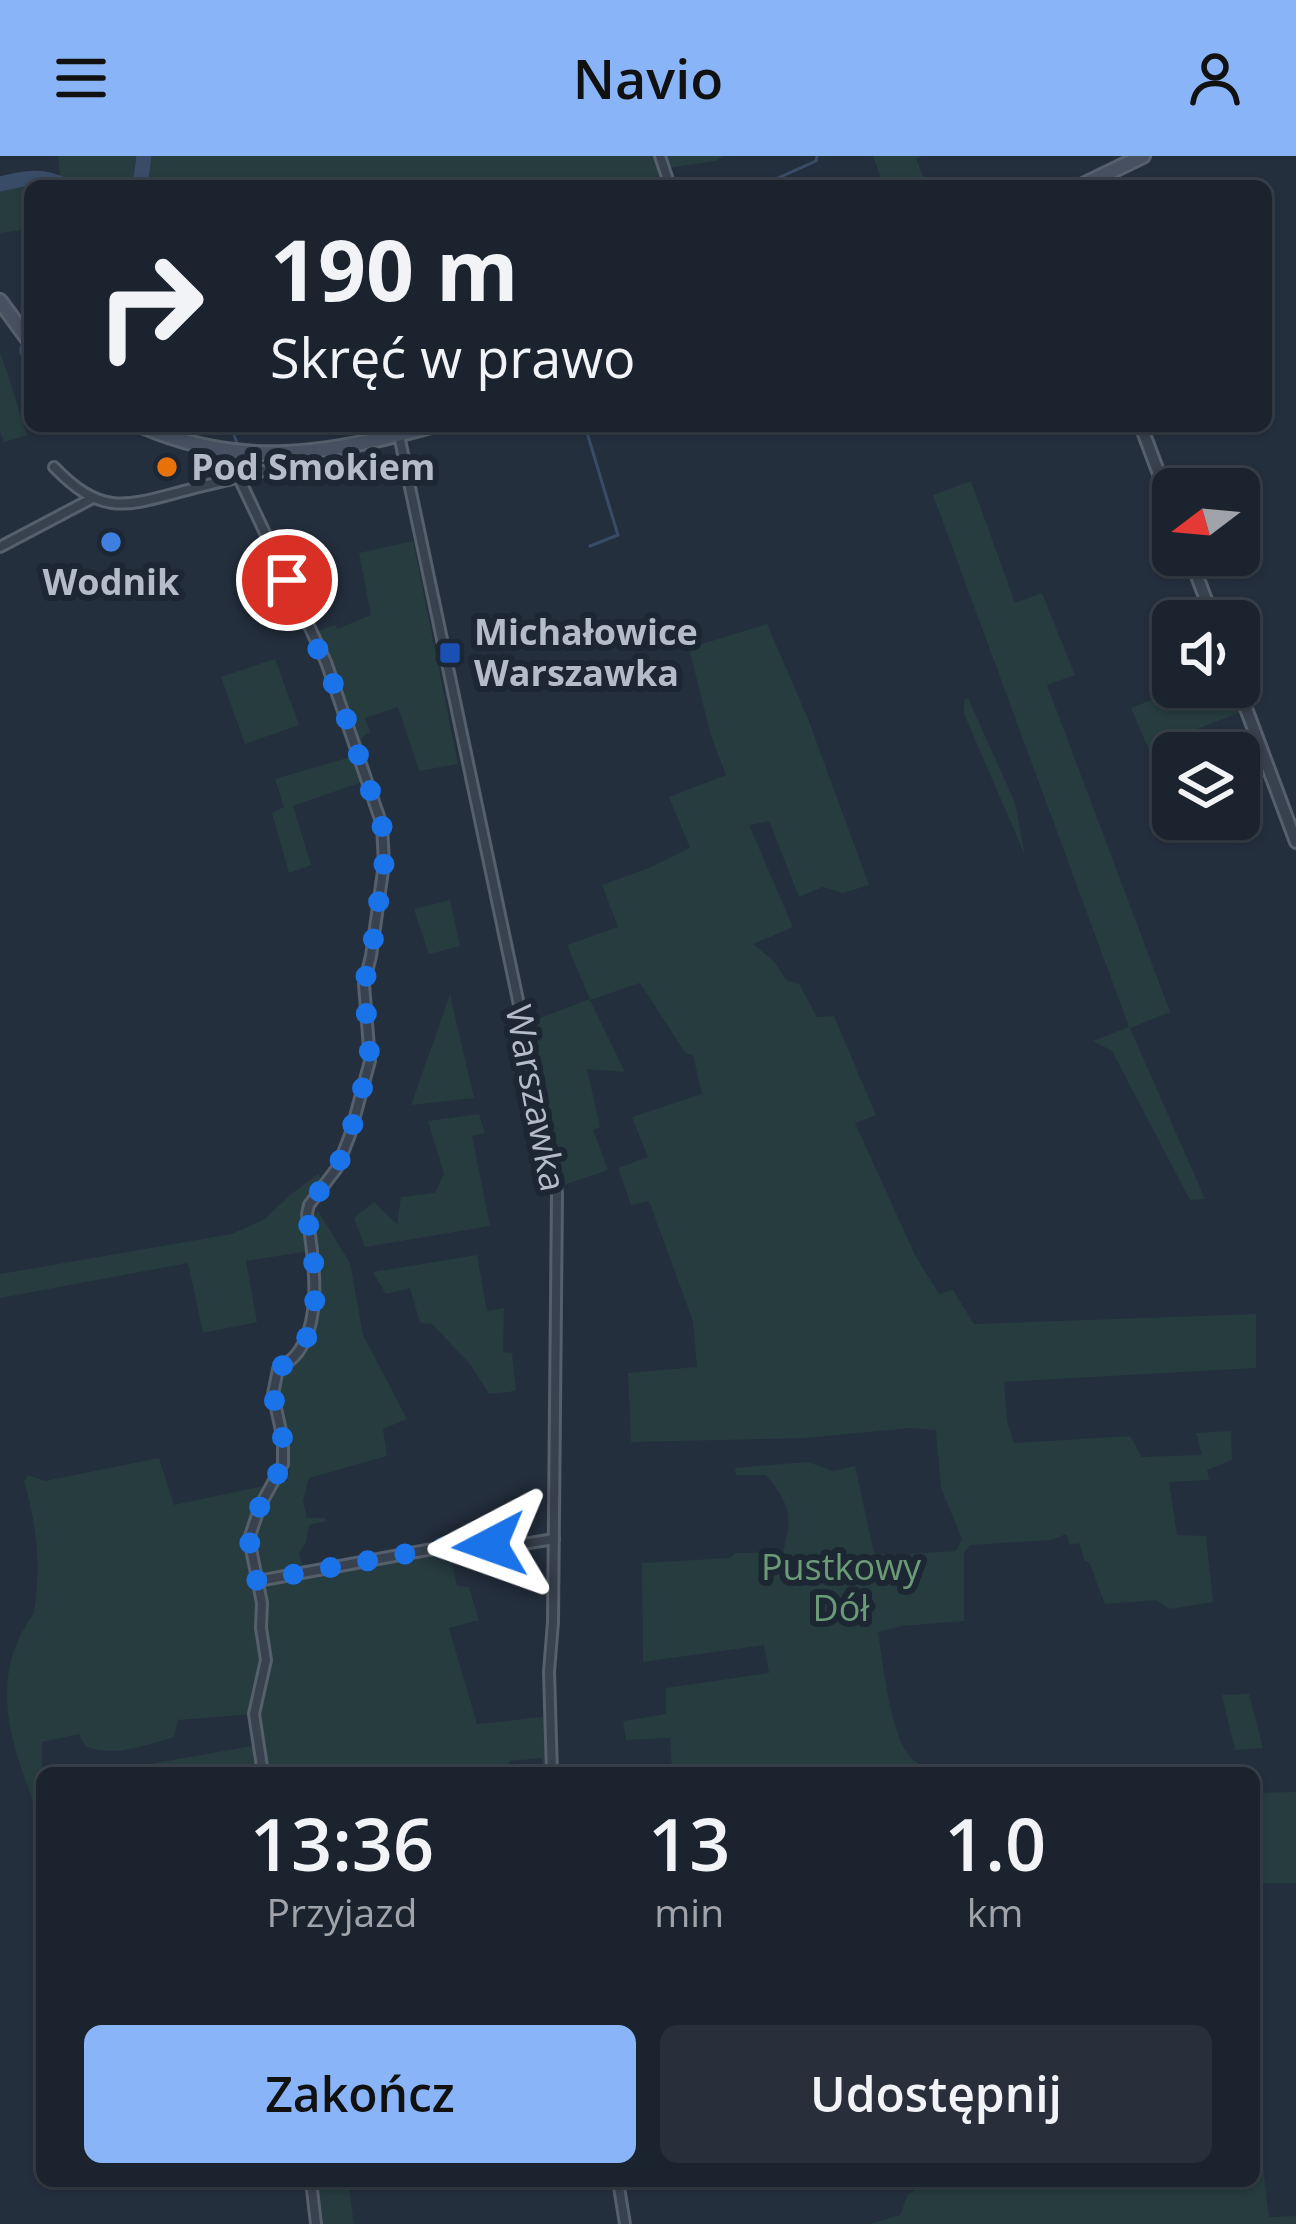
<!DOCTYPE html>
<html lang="pl">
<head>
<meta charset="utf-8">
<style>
	body { margin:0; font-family:"Open Sans",sans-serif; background:#282f3a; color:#f1f3f6; height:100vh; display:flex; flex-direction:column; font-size:45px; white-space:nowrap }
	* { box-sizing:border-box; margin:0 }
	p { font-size:39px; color:#a0a4aa }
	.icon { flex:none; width:66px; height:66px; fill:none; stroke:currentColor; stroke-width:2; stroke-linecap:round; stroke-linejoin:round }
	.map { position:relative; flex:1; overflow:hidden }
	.drawer { position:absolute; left:36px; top:1611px; width:1224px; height:420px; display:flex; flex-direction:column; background:#1b232e; border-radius:18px; box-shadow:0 3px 9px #0004,0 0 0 3px #39404a }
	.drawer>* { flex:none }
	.banner { position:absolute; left:24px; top:24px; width:1248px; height:252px; border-radius:18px; box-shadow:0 3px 9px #0004,0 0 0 3px #39404a; background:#1b232e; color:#f1f3f6; overflow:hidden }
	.needle { width:78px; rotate:254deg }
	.fabs { position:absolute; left:1152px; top:312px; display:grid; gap:24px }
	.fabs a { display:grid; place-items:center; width:108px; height:108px; border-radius:18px; background:#1b232e; box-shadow:0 3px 9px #0004,0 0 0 3px #39404a; font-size:60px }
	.pin { position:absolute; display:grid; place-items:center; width:102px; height:102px; color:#fff; margin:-51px; border:6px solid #fff; border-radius:50%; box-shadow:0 3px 12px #0007 }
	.me { position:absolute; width:132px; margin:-66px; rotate:266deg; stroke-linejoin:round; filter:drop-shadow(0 0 9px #0008) }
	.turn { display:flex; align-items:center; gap:42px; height:252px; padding:0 48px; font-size:54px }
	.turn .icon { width:156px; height:156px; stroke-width:2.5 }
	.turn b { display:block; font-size:84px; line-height:102px }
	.eta { display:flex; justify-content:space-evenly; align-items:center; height:204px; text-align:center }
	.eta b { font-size:72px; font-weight:600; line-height:84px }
	.cta { display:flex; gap:24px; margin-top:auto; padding:24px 48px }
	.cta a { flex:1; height:138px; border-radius:18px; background:#8ab4f8; color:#111; font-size:48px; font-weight:600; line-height:138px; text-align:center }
	.cta a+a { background:#282f3a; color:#f1f3f6 }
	header { display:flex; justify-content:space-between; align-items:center; height:156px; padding:0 48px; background:#8ab4f8; color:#111; font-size:54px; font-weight:600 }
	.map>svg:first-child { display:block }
	.green { fill:#263c3f }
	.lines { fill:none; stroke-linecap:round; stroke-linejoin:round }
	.stream { stroke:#394c67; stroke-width:3 }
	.river { stroke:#394c67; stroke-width:15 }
	.minor-casing { stroke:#565f6c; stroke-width:14 }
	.tertiary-casing { stroke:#565f6c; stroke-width:16 }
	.secondary-casing { stroke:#565f6c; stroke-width:18 }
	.minor { stroke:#38414e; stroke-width:8 }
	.tertiary { stroke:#38414e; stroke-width:10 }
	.secondary { stroke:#465061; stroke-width:12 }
	.route { stroke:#1a73e8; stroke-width:21; stroke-dasharray:0 37.8 }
	.food-dot { fill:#e8710a; stroke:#1d2633; stroke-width:4.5 }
	.shop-dot { fill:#3f7fe0; stroke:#1d2633; stroke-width:4.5 }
	.transit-dot { fill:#1a4fb4; stroke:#1d2633; stroke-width:4.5 }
	.labels { text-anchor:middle; stroke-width:12; stroke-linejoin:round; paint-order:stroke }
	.poi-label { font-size:36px; font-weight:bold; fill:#b4bcc9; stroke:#1d2633; text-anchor:start }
	.street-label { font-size:36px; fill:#b4bcc9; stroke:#1d2633 }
	.park-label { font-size:36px; fill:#6b9a76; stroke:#1d2633 }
</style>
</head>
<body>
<header><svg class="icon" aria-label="menu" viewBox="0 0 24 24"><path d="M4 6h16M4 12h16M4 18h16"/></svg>Navio<svg class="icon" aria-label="person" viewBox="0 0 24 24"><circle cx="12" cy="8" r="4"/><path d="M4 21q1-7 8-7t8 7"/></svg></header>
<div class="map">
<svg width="1296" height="2068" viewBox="0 0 1296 2068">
	<rect width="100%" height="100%" fill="#242f3e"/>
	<!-- green -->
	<g class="green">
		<path d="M58,0H723L716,5L661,13L666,30H30V73L0,77V24L33,15L60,19Z"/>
		<path d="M873,0H922L916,3L927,30H884Z"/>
		<path d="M0,195L27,279L4,286L0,275Z"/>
		<path d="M971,325L1015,447L1042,437L1075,519L1047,529L1170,856L1130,872L1205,1043L1190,1044L1112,895L1093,885L1129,871L933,339Z"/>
		<path d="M413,385L458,608L419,615L398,551L365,562L370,576L362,581L361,597L317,475L335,469L337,473L371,459L359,397Z"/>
		<path d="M767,468L808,563L869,729L843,737L823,731L799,741L769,665L749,669L793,771L753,788L774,805L786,824L799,828L817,861L834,860L876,959L855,967L916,1101L939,1138L953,1134L974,1168L1256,1158V1212L1004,1226L1007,1265L1014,1287L1130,1280L1142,1301L1202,1299L1196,1277L1231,1275L1232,1304L1207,1314L1209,1324L1169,1326L1177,1379L1206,1380L1213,1446L1170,1453L1156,1444L1105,1448L1089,1406L1085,1405L1079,1387L1070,1389L1066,1378L1052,1384L970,1389L964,1397V1465L902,1470L878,1476C883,1507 890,1575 908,1598C917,1610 929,1612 942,1612L933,1617H726L672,1613L670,1582L626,1584L623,1565L666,1558V1532L769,1517L764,1489L643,1506L642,1407L730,1402L736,1397L783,1396C793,1359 790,1349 766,1319H736L735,1312L808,1306L833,1315L855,1310L874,1397L890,1399L956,1395L962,1383L941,1332L936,1274L910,1272L805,1282L631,1286L628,1217L697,1211L693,1165L649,1045L631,1049L618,1012L648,1001L632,961L702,938L693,899L686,898L640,827L590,844L625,916L587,913L600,971L593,974L608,1014L564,1029C548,975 537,922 532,865L590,843L567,789L618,771L602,729L651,711L690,692L669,641L726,619L711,580L689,492Z"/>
		<path d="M275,503L299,569L245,588L221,521Z"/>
		<path d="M1184,531H1233L1241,556L1148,592L1131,552Z"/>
		<path d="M968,542L1015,647L1025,699L964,558V544Z"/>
		<path d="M354,600L362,626L293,650L311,709L289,717L272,657L284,651L275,623Z"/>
		<path d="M450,744L460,790L429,798L414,753Z"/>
		<path d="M450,839L474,942L411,949Z"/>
		<path d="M479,958L485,977L472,980L490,1070L365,1091L354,1062L374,1046L397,1068L401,1041L435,1037L444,1018L428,965Z"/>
		<path d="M318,1018L324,1026L307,1048L309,1095L246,1105L257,1166L203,1177L188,1107L0,1142V1118L232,1078L265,1063L290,1039Z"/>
		<path d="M318,1055L350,1107L363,1179L407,1263L383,1273L387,1300L309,1322L303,1345L307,1362H325L326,1365L309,1369L306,1386L299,1398L302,1408L317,1409L322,1414L449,1393L457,1430L469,1431L479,1464L449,1472L477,1568L543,1561L547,1503L550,1617H543L542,1602L509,1605L511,1617H99L258,1589L254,1558L178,1564L174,1581C146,1589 113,1602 85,1590L79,1578L42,1586V1683C37,1659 30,1635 21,1611C1,1553 0,1503 34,1457C41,1411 37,1369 24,1325L28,1319L45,1325L159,1302L174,1349L287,1325L289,1316L278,1217L297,1203L314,1172L316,1100L312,1061Z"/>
		<path d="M477,1099L487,1155L504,1152L503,1196L512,1197L516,1235L489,1238L470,1208L432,1168L420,1167L410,1132L386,1138L373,1116Z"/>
		<path d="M1249,1538L1263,1592L1235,1594L1222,1539Z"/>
		<path d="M1296,1636V1727H1254V1637Z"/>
		<path d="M1254,2011H1263L1269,2061L1296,2060V2068H870L900,2059L908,2038L920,2031L918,2025H1254Z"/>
		<path d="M309,2025H348L354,2068H316Z"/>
	</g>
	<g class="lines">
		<!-- stream -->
		<g class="stream">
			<path d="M141,28L142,30"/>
			<path d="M760,30L816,5L817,0"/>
			<path d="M21,191V197L30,208"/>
			<path d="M231,270L237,287"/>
			<path d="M585,270L617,376L618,379L590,390"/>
			<path d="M243,304L244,307"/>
		</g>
		<!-- river -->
		<g class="river">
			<path d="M0,28C24,22 43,18 65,30"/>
			<path d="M140,30L144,0"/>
		</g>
		<defs>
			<g id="minor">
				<path d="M660,0L670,30"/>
				<path d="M399,279L555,1020L557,1037L553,1466L549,1516L552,1617"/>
				<path d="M219,294L220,325"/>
				<path d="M54,311C104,363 129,349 191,333C219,326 247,320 274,312L286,304V299"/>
				<path d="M239,322L326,506L382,669L384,708L371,800L364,828L370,905L350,979L337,1012L309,1049L307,1058C313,1098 325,1168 294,1201C289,1206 283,1209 278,1213L273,1238L283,1284V1308L260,1350L249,1383L262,1447L261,1472L266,1504L254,1558L263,1617"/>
				<path d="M0,391L91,343"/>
				<path d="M258,1425L427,1394L476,1387L499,1392L554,1383"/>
				<path d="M311,2025L316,2068"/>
				<path d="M618,2025L625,2068"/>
			</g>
			<g id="tertiary">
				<path d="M1141,270L1173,355"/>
				<path d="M1189,399L1214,465"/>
				<path d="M1238,531L1296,686"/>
			</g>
			<g id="secondary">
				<path d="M1081,30L1143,0"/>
				<path d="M0,145L30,186"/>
				<path d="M142,270C244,314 328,298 431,270"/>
			</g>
		</defs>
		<!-- minor casing -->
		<use href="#minor" class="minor-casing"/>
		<!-- tertiary casing -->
		<use href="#tertiary" class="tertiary-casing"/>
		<!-- secondary casing -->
		<use href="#secondary" class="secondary-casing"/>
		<!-- minor -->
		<use href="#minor" class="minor"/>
		<!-- tertiary -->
		<use href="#tertiary" class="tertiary"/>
		<!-- secondary -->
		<use href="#secondary" class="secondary"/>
	</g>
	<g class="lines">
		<!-- route -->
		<path class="route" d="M287,424L338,538L382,669L384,708L371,800L364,828L370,904L350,979L337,1012L309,1049L307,1058C313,1100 327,1166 294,1201C289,1206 283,1209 278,1213L273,1238L283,1284V1308L260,1350L249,1383L257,1425L427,1394L476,1387L490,1389"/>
	</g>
	<!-- markers -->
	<circle class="food-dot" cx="167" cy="311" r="12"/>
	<circle class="shop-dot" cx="111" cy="386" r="12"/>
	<rect class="transit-dot" x="438" y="485" width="24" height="24" rx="6"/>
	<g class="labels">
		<!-- poi labels -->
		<g class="poi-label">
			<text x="191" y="324">Pod Smokiem</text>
			<text x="111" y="439" text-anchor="middle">Wodnik</text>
			<text x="474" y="489">Michałowice<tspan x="474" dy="41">Warszawka</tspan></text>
		</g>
		<!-- street labels -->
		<g class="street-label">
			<text transform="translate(536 942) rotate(79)" y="13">Warszawka</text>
		</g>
		<!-- park labels -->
		<g class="park-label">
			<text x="841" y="1424">Pustkowy<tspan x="841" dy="41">Dół</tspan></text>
		</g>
	</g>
</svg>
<div class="fabs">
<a><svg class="needle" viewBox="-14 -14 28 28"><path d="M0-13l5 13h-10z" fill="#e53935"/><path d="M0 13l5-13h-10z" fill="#a0a4aa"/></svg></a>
<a><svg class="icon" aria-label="sound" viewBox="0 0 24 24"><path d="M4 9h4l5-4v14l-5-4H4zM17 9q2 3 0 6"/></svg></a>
<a><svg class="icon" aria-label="layers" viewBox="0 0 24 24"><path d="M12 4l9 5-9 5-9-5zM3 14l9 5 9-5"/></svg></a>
</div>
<div class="pin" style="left:287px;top:424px;background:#d93025"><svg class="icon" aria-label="arrive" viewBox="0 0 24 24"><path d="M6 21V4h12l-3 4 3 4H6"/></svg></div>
<svg class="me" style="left:490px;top:1389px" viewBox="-20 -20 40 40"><path d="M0-17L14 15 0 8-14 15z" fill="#1a73e8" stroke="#fff" stroke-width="4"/></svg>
<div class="banner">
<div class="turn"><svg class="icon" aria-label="right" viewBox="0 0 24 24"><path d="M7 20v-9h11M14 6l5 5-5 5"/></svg><div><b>190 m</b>Skręć w prawo</div></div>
</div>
<section class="drawer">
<div class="eta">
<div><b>13:36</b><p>Przyjazd</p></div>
<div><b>13</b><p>min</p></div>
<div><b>1.0</b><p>km</p></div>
</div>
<div class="cta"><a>Zakończ</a><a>Udostępnij</a></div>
</section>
</div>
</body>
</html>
